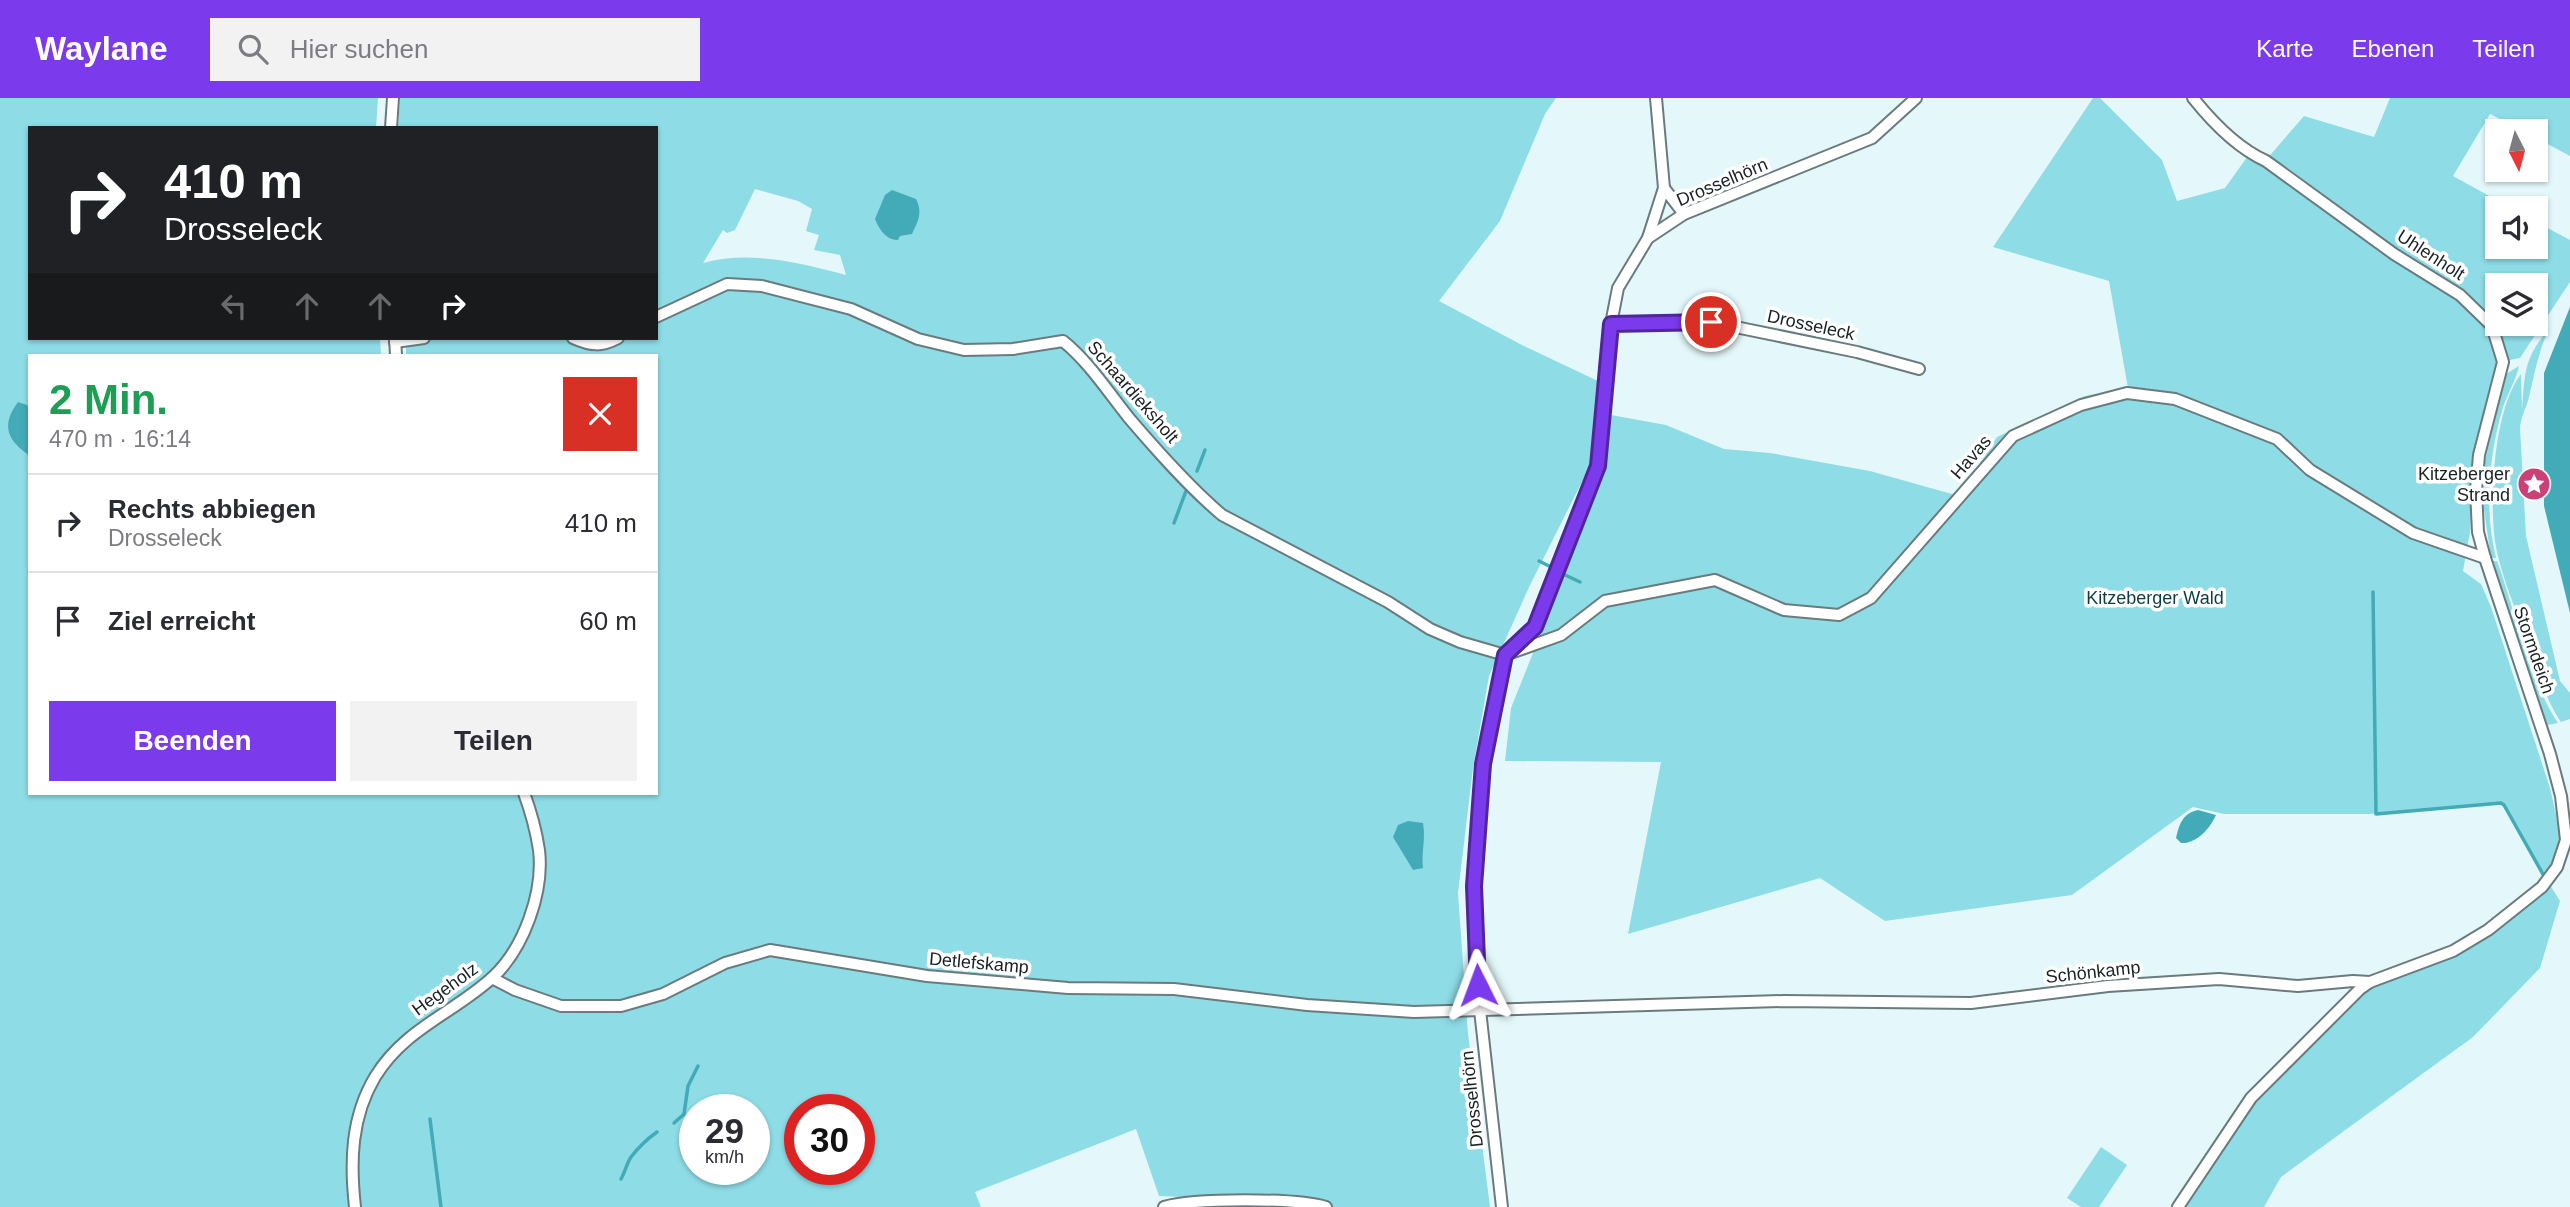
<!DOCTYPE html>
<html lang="de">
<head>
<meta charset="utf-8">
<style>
	body { margin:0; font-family:Helvetica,sans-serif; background:#f2f2f3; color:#2b2b33; height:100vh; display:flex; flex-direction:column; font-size:26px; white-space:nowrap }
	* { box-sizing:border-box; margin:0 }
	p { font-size:23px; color:#7c7c81 }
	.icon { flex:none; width:38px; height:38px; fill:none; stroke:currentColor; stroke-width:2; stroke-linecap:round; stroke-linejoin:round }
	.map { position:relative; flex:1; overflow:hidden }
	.drawer { position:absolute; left:28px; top:256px; width:630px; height:441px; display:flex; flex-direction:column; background:#fff; border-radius:0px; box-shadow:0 2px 5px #0004 }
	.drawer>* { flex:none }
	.banner { position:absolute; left:28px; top:28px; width:630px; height:214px; border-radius:0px; box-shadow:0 2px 5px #0004; background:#202124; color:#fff; overflow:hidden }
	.needle { width:46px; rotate:174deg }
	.tools { position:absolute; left:2485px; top:21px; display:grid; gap:14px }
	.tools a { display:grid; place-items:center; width:63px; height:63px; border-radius:0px; background:#fff; box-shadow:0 2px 5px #0004; font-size:35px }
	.speed { position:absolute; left:679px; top:996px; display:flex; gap:14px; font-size:35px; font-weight:700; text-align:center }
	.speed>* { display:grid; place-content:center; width:91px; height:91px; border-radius:50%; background:#fff; box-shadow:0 2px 5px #0004; line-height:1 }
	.speed small { font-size:18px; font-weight:400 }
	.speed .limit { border:10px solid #d22; background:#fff; color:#111 }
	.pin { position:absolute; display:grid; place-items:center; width:60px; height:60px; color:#fff; margin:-30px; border:4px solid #fff; border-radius:50%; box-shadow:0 2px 7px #0007 }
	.me { position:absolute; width:77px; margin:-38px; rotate:357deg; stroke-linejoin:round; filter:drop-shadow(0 0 5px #0008) }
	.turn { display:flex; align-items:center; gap:24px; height:147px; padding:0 21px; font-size:32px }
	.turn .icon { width:91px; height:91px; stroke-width:2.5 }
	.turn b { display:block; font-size:49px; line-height:60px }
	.lanes { display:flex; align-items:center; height:66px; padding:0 21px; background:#0003; justify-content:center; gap:35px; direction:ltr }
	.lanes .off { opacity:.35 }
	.round { display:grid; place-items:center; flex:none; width:74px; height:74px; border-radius:0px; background:#f2f2f3 }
	.overview { display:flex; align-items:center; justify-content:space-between; height:119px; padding:0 21px }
	h1 { font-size:42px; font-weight:700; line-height:52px; color:#1e9e55 }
	.cta { display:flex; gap:14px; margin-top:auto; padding:14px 21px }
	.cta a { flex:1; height:80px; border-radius:0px; background:#7c3aed; color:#fff; font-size:28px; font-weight:700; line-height:80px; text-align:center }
	.cta a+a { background:#f2f2f3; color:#2b2b33 }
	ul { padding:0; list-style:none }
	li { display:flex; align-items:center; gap:21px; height:98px; padding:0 21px; border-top:2px solid #e1e1e2 }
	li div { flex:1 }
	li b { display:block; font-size:26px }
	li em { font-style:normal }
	header { display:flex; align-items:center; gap:42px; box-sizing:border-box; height:98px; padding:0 35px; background:#7c3aed; color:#fff }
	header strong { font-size:33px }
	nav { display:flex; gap:38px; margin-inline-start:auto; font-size:24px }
	.search { width:490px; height:63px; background:#f2f2f3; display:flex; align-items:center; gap:18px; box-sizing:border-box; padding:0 24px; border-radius:0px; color:#7c7c81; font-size:26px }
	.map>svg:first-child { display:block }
	.green { fill:#8edce6; fill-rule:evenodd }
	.water { fill:#43abb8 }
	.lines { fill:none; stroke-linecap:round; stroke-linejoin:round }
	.stream { stroke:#43abb8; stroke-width:3.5 }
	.minor-casing { stroke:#6a7b7e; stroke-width:14 }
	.minor { stroke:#fff; stroke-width:10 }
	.route-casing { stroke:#51269a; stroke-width:18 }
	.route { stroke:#7c3aed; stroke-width:12 }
	.labels { text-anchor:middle; stroke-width:7; stroke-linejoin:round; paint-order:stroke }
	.street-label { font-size:18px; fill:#1a2122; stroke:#fff }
	.poi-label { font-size:18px; fill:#1a2122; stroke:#fff; text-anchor:end }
	.park-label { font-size:18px; fill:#0c3d43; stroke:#fff }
</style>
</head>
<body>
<header>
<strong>Waylane</strong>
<div class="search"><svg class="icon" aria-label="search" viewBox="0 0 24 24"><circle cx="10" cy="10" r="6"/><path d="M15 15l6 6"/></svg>Hier suchen</div>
<nav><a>Karte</a><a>Ebenen</a><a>Teilen</a></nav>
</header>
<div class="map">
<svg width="2570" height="1109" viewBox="0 0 2570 1109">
	<rect width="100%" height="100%" fill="#e4f8fb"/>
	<!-- green -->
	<g class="green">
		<path d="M0,0H378L376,30H30V240H380L381,257H30V695H656V257H406V240H656V30H398L400,0H1556L1545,16L1500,123L1439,203L1522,247L1600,284L1591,366L1530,487L1489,578L1473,670L1458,795L1468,936L1490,1109H1169L1184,1099L1159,1098L1136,1031L975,1094L981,1109H0ZM755,91L798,103L812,111L806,133L819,137L814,152L840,157L846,177C801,165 750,152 703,165L723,132L727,135L735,132ZM695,1012H754V1071H695ZM800,1012H859V1071H800Z"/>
		<path d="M2093,0H2100L2162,62L2177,103L2225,90L2250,55L2266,62L2304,18L2374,39L2390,0H2570V58L2536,40V33H2523L2490,16L2453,78L2511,110H2497V149H2536V124L2570,142V184L2520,260L2499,264L2486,303L2475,357L2470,434L2463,473L2481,486L2491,509L2550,690L2559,730V752L2550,773L2544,778L2504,707L2501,705L2369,716H2224L2193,709L2072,797L1885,823L1820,780L1628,836L1661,664L1505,663L1511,610L1605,375L1611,317L1666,327L1724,351L1770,355L1870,373L1959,398L1997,339L2085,298L2128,290L2109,183L1993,149ZM2497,187H2536V226H2497Z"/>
		<path d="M2549,231C2538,254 2534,278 2528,303C2525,312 2521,319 2520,330L2526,438L2560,583L2570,595V621L2561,624C2545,601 2538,572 2528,545C2517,514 2500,476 2495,443C2489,400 2494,311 2521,276L2522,313C2525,276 2523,261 2549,231Z"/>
		<path d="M2519,268C2516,282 2508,295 2503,309C2489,356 2484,412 2496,460H2491L2482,397L2484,367L2506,276Z"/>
		<path d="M2491,463H2497C2515,512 2529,582 2558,625L2547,627Z"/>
		<path d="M2550,787L2560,803L2540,870L2473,939L2281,1079L2264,1109H2186L2255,1003L2372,888L2447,859Z"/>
		<path d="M2101,1049L2127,1067L2099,1109H2081L2067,1100Z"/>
	</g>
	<!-- water -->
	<g class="water">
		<path d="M892,92L916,101C923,115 918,123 912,136L900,138L898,142C886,142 879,131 875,121L885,97Z"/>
		<path d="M2570,209V515L2544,408V275Z"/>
		<path d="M18,304L27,307L30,313V358C8,343 0,328 18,304Z"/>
		<path d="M2198,712L2216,717C2210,731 2196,746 2181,745L2176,740C2179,726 2183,715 2198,712Z"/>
		<path d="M1408,723L1423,725C1426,742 1421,754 1423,770L1413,772L1393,739L1398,727Z"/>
	</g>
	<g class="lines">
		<!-- stream -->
		<g class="stream">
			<path d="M1197,373L1205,352"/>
			<path d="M1174,425L1186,393"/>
			<path d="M1539,463L1551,469"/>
			<path d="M1563,476L1580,484"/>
			<path d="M2373,494L2376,716L2501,705L2504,707L2544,778"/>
			<path d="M430,1021L441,1109"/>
			<path d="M674,1025L684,1016L688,988L698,968"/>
			<path d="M621,1081C625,1074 627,1065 631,1059C638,1050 647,1041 657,1034"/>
		</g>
		<defs>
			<g id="minor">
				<path d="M391,30L393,0"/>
				<path d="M1664,90L1684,116"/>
				<path d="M1648,140L1664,90L1656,0"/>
				<path d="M656,219L727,186L762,188L851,211L918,241L964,252L1013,251L1063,243C1089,264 1108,294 1129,320C1158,354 1188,388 1222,417L1388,504L1430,531L1460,544L1505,557L1561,537L1605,503L1715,482L1784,512L1839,517L1871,500L2013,338L2081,307L2127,295L2175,301L2277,341L2310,372L2413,435L2485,460"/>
				<path d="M1611,226L1711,224L1857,254L1919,271"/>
				<path d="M395,240L396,257"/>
				<path d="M573,240C591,248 601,249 618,240"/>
				<path d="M395,244L424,240"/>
				<path d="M492,880L515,892L561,908H621L663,896L725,865L770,852L927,878L1068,890L1174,891L1307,907L1414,914L1784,903L1971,905L2108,888L2219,881L2298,888L2353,883L2370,884L2453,853L2488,832L2542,789L2557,769L2566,742L2561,698L2550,656L2485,460L2478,434L2476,392L2479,357L2503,264L2492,228L2460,197L2394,156L2266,63C2237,50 2213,25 2193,0"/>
				<path d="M355,1109C350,1064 351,1019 375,979C405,930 454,915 493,879C524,850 544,794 539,752C536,732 531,714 524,695"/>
				<path d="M1164,1109C1193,1100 1297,1100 1326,1109"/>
				<path d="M1502,1109L1480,912L1474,788L1483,666L1505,557L1535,529L1598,368L1611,226L1618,190L1648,140L1684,116L1872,40L1916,0"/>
				<path d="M2178,1109L2251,1000L2360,891L2370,884"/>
			</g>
		</defs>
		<!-- minor casing -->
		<use href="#minor" class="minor-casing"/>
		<!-- minor -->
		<use href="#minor" class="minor"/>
	</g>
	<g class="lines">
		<defs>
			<path id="route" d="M1478,887L1474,788L1483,666L1505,557L1535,529L1598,368L1611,226L1711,224"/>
		</defs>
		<!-- route casing -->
		<use href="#route" class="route-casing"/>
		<!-- route -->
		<use href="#route" class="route"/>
	</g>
	<!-- icons -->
	<defs>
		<symbol id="sight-disc" viewBox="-11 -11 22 22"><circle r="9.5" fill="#ca4077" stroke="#fff"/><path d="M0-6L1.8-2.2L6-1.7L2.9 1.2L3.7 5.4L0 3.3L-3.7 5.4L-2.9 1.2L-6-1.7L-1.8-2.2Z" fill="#fff"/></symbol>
	</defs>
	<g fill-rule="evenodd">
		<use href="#sight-disc" x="2515" y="367" width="38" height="38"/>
	</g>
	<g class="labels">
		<!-- street labels -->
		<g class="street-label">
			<text transform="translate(1722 84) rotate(-23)" y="6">Drosselhörn</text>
			<text transform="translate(2431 157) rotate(33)" y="6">Uhlenholt</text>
			<text transform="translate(1811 227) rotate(12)" y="6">Drosseleck</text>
			<text transform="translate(1133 294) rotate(49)" y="6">Schaardieksholt</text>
			<text transform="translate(1971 359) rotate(-49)" y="6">Havas</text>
			<text transform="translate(2534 552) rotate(71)" y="6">Stormdeich</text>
			<text transform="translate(979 865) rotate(5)" y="6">Detlefskamp</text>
			<text transform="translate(2093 874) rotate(-6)" y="6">Schönkamp</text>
			<text transform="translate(445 891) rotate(-36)" y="6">Hegeholz</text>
			<text transform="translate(1472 1001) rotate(-96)" y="6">Drosselhörn</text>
		</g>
		<!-- poi labels -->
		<g class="poi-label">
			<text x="2510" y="382">Kitzeberger<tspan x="2510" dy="21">Strand</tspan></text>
		</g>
		<!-- park labels -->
		<g class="park-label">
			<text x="2155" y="506">Kitzeberger Wald</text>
		</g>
	</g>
</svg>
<div class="tools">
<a><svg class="needle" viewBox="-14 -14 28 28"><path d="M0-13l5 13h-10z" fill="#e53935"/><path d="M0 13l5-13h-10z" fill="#7c7c81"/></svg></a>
<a><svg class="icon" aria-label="sound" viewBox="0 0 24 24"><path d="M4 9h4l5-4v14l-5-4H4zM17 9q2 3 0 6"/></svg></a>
<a><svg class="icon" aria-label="layers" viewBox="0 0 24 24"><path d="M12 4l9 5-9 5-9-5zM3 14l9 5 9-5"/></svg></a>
</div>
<div class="speed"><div>29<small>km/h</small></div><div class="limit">30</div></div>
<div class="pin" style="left:1711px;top:224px;background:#d93025"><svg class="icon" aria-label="arrive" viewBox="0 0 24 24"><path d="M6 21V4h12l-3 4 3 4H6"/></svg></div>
<svg class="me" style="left:1478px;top:887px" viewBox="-20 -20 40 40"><path d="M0-17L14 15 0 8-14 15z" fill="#7c3aed" stroke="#fff" stroke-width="4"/></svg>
<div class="banner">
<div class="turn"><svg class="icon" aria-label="right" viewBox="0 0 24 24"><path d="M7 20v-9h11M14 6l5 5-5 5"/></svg><div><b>410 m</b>Drosseleck</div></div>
<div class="lanes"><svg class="icon off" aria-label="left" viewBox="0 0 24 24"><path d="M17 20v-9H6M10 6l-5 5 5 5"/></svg><svg class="icon off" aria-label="ahead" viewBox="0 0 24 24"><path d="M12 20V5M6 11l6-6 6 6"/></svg><svg class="icon off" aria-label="ahead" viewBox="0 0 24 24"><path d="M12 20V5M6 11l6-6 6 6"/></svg><svg class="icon" aria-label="right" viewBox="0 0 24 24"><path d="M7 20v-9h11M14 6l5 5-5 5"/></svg></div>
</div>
<section class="drawer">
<div class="overview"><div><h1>2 Min.</h1><p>470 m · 16:14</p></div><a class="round" style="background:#d93025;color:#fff"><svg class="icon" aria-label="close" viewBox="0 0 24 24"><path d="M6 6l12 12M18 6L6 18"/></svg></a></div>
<ul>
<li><svg class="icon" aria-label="right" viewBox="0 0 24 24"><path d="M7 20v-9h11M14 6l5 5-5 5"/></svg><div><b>Rechts abbiegen</b><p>Drosseleck</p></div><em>410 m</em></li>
<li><svg class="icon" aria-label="arrive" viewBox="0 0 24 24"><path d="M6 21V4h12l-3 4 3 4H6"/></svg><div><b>Ziel erreicht</b></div><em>60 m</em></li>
</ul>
<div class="cta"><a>Beenden</a><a>Teilen</a></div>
</section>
</div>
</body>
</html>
